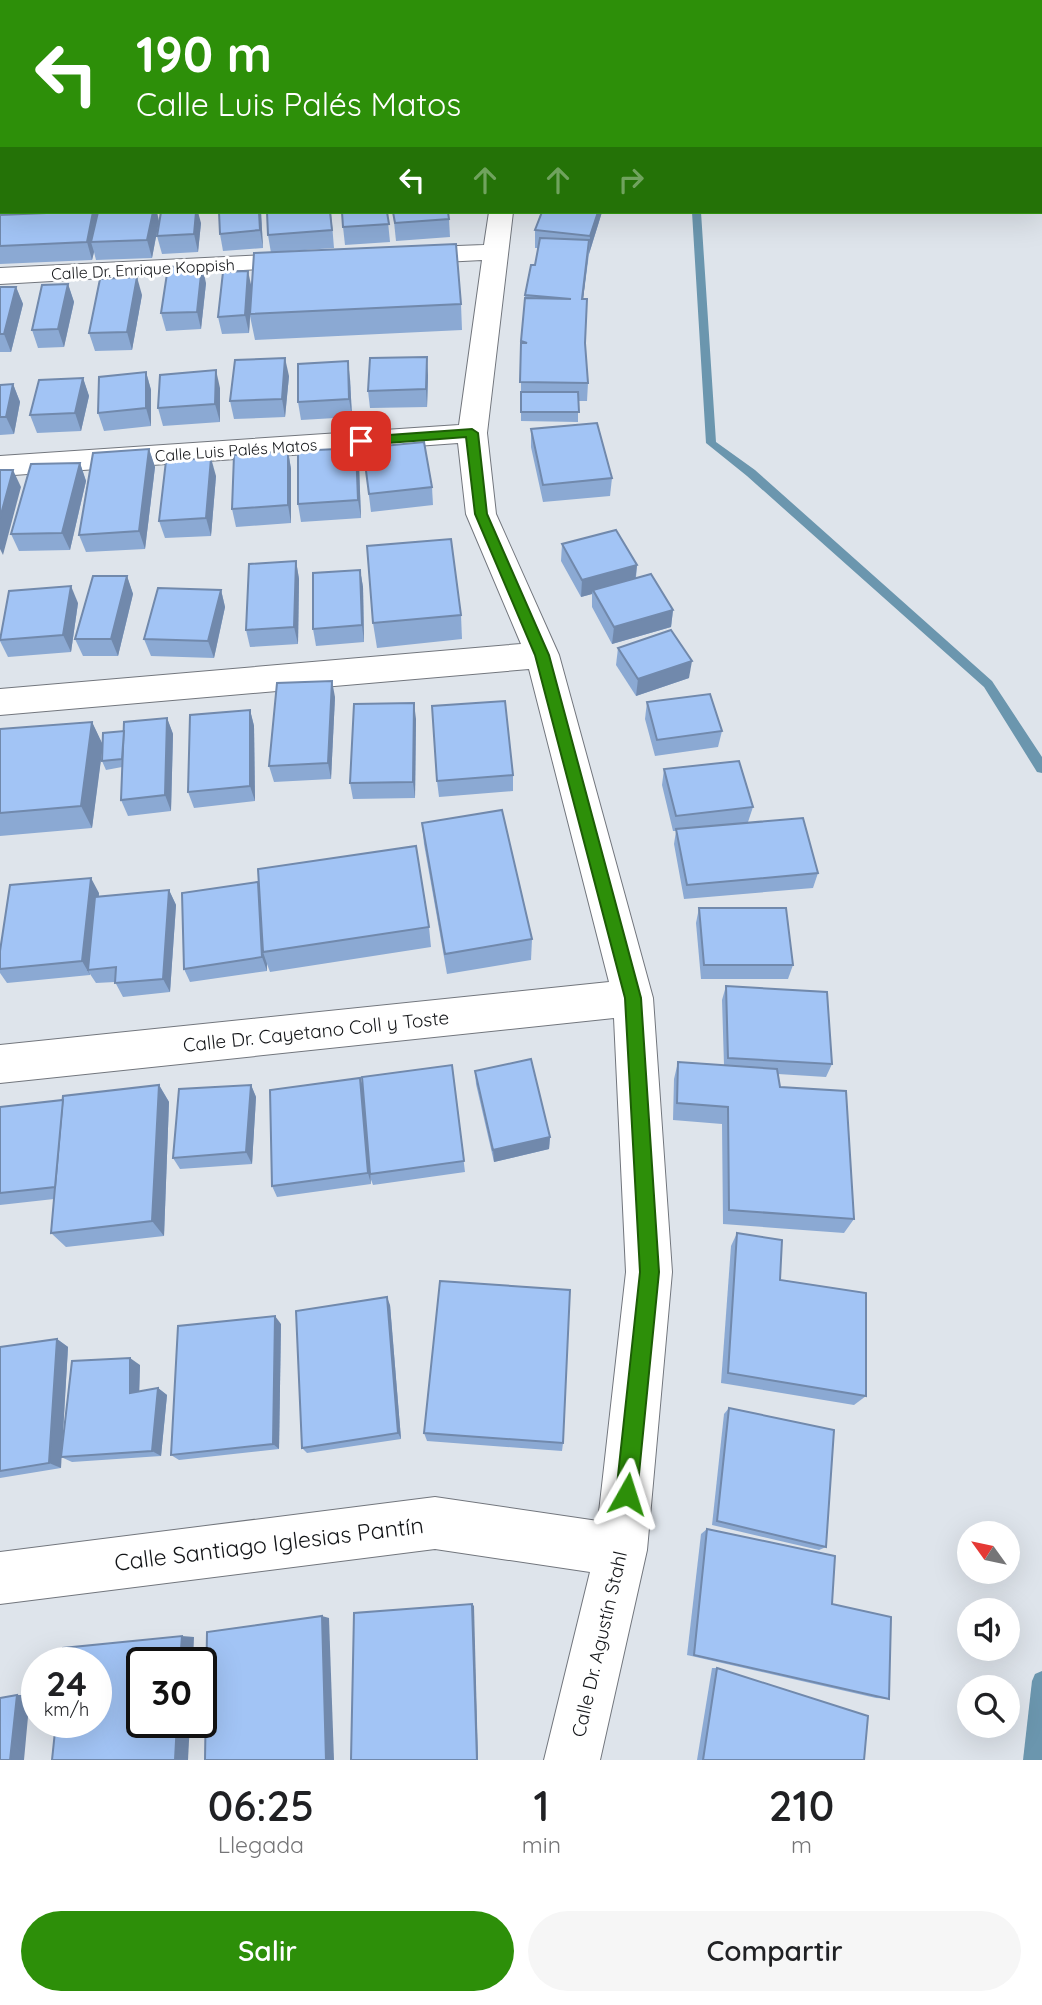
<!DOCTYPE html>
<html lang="es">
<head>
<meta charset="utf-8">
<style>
	body { margin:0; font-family:Quicksand,sans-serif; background:#f6f6f6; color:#202124; height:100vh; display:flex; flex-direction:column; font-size:26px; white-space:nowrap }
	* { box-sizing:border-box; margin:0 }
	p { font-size:23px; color:#757577 }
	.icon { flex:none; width:38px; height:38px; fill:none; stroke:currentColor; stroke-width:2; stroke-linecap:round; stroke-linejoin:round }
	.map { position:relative; height:1760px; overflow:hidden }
	.details { display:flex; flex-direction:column; background:#fff; flex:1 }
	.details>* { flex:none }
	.banner { position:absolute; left:0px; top:0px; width:1043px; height:214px; box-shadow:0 7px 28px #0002; background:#2d8f09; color:#fff; overflow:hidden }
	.needle { width:46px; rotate:303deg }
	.controls { position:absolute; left:957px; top:1521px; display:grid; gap:14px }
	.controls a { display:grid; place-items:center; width:63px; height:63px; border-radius:50%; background:#fff; box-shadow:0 7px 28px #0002; font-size:35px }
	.speed { position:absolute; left:21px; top:1647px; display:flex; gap:14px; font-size:35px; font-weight:700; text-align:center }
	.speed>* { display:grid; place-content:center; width:91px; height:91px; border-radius:50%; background:#fff; box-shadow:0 7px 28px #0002; line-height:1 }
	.speed small { font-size:18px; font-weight:400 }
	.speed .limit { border:4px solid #111; border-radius:10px; background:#fff; color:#111 }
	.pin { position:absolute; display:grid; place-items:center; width:60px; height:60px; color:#fff; margin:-30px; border-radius:14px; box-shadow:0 4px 10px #0006 }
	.me { position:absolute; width:77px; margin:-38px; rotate:6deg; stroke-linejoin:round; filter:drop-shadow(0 0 5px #0008) }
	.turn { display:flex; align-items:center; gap:24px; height:147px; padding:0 21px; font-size:32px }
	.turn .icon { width:91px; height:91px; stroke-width:2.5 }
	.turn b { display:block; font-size:49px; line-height:60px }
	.lanes { display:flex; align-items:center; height:66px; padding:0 21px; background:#0003; justify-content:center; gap:35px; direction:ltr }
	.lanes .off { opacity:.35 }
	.eta { display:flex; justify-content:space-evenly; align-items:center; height:119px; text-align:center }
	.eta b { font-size:42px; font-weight:600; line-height:49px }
	.button { display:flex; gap:14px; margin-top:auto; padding:14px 21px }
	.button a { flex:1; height:80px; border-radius:42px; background:#2d8f09; color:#fff; font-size:28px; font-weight:600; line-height:80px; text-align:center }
	.button a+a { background:#f6f6f6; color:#202124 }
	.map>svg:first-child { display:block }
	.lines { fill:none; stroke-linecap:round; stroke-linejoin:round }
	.stream { fill:#6b96ae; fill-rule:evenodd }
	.minor-casing { stroke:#72767d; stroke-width:2 }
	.highway-casing { stroke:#c2c2c3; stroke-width:2 }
	.minor { fill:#fff; fill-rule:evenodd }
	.highway { fill:#e6979b; fill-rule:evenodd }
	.wall { fill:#8ba9d3 }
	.shaded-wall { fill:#7189ac }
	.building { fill:#a2c4f5; stroke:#7189ac; stroke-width:2 }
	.route { fill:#2d8f09; stroke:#1d5d06; stroke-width:2 }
	.labels { text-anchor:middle; stroke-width:6; stroke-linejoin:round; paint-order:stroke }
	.far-street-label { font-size:16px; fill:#131518; stroke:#fff }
	.street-label { font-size:19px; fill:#131518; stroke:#fff }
	.near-street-label { font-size:23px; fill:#131518; stroke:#fff }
</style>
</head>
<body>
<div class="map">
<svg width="1042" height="1760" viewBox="0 0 1042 1760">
	<rect width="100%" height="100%" fill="#dee4eb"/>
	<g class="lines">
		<!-- stream -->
		<g class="stream">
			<rect x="680" y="0" width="8" height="2"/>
			<path d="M692,212H701L716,442L755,470L992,681L1042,757V773L1037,772L984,687L747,476L706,443Z"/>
			<path d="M1042,1671V1760H1023L1032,1681L1035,1674Z"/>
		</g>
		<defs>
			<g id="minor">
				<path d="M128,0H148L149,2H129Z"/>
				<path d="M489,212H513L487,433L496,514L559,655L653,998L672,1272L647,1550L600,1760H544L590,1572L435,1549L0,1604V1552L435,1497L598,1521L626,1272L614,1018L0,1083V1045L609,982L529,669L0,715V689L521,644L466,514L458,443L0,476V456L459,425L482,260L404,264L395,261L391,256L395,251L404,248L484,245Z"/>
				<path d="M306,253L315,256L319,261L315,266L0,284V268Z"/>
			</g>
			<g id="highway">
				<path d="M853,0H878L879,2H854Z"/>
				<path d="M951,0H976L977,2H952Z"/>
				<rect x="1041" y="18" width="1" height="12"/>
				<rect x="1041" y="50" width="1" height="12"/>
			</g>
		</defs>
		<!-- minor casing -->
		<use href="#minor" class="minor-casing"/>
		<!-- highway casing -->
		<use href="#highway" class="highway-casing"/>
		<!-- minor -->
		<use href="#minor" class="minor"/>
		<!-- highway -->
		<use href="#highway" class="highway"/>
	</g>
	<!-- wall -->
	<g class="wall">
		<path d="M0,0H24L23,2H2V10H0Z"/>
		<rect x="30" y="0" width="46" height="2"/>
		<rect x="0" y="26" width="2" height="35"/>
		<rect x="0" y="85" width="2" height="44"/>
		<path d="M47,212H97V214L159,221L152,258L96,260L94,252L92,260L0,264V215L46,213Z"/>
		<path d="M219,212H261L263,248L223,251L220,234Z"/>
		<path d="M331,212L334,248L276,252L461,304L462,330L255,340L250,316L249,333L222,334L218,317L252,288L271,253L268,235Z"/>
		<path d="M387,212L390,242L345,245L343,227Z"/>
		<path d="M393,212L449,219L450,237L396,241Z"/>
		<path d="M541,212H602L589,254L583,299L585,343L588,383L587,401H578V422L521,421V341L525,295L535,265L538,248H535V230Z"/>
		<path d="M201,223L198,252L162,254L157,236Z"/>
		<path d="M206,283L201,329L166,331L161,313Z"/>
		<path d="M68,284L74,302L64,347L38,348L32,330Z"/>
		<path d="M0,287H16L23,304L11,352H0Z"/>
		<path d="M142,295L132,350L95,351L89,333Z"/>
		<path d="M146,372L151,390V426L104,431L98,413Z"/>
		<path d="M428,375L427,407L370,408L368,391Z"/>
		<path d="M289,376L285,417L234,419L230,401Z"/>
		<path d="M83,378L89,396L81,431L37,433L30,415Z"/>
		<path d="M350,379L352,417L301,420L298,402Z"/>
		<path d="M13,384L20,402L14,434L0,435V385Z"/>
		<path d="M220,388V422L163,426L158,408Z"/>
		<path d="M531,429L612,478L610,496L543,502L531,447Z"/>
		<path d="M363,448L432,487L433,505L371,512Z"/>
		<path d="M149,449L155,467L145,549L86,552L79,535Z"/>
		<path d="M288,451L291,469V523L236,527L232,509Z"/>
		<path d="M80,463L86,481L70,550L19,551L11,534Z"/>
		<path d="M359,465L361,518L301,522L298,504Z"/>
		<path d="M216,476L211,536L165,538L159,521Z"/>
		<path d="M562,544L637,565L636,578L673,610L671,627L612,644L592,607V594L581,597L561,561Z"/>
		<path d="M296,561L299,579L298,644L250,647L246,630Z"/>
		<path d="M360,570L363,587L364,642L316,646L313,629Z"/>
		<path d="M127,576L133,594L118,656H83L75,639Z"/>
		<path d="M221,590L225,607L214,658L151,656L144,639Z"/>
		<path d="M78,603L71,652L8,657L0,641V638Z"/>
		<path d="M461,615L462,639L377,648L373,623Z"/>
		<path d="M618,648L689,678L636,696L616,665Z"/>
		<path d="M335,697L331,779L274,782L269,766Z"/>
		<path d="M647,702L722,731L718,747L655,756L645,719Z"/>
		<path d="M250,710L254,726L255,801L194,808L188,792Z"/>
		<path d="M167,718L173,734L171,811L128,816L121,800L122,767L106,770L102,761V749L92,828L0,836V729L92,722L102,744L124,731Z"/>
		<path d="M416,719L415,798L353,799L350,783Z"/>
		<path d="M664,769L753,807L748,822L818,873L813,888L684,899L674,844L676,831H673L662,785Z"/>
		<path d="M513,775V791L439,797L437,781Z"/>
		<path d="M422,823L532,939L531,960L447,974L424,844Z"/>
		<path d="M169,890L176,905L170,992L123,997L115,982L96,983L90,974V975L7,983L0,973V951L99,893V897Z"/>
		<path d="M182,893L429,927L431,947L270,972L267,964V971L190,982L184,969Z"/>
		<path d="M699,908L793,965L788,979H701L696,923Z"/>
		<path d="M726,986L832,1064L826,1077L778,1074L780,1087L854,1219L844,1233L723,1224L722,1124L673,1120L674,1079L678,1062L724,1065L722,1000Z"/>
		<path d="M452,1065L465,1172L373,1185L370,1177L371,1184L277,1197L272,1186L360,1078L363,1087Z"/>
		<path d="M475,1071L550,1137L549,1149L494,1162L476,1084Z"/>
		<path d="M159,1085L169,1102L164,1236L66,1247L51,1233L54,1199L0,1205V1107L63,1100Z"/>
		<path d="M251,1085L256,1097L252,1164L180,1169L173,1158Z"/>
		<path d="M737,1233L780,1280L866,1396L854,1405L721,1383L731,1246Z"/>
		<path d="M390,1305L401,1439L307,1453L302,1448Z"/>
		<path d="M281,1324L279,1449L179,1460L171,1455Z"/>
		<path d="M57,1339L68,1347L62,1447L140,1365L139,1392L158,1388L167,1395L161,1456L72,1462L61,1457V1468L0,1478V1347Z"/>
		<path d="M729,1408L826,1547L819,1550L712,1525L724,1414Z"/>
		<path d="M424,1433L563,1443L562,1451L427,1441Z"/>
		<path d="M707,1529L889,1699L876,1698L687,1655L701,1534Z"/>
		<path d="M712,1668H717L864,1760H697Z"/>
	</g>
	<!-- shaded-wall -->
	<g class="shaded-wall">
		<path d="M1,140L2,169L0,170V145Z"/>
		<path d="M0,174L2,179L0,191Z"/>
		<path d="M93,212H97L100,223L91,242L94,252L92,260L87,242Z"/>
		<path d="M153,212H157L159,221L152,258L147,240Z"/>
		<path d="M196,212H198L201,223L198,252L194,234Z"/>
		<path d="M259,212H261L263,248L260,230Z"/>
		<path d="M598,212H602L589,254L590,236Z"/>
		<path d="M589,240L588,258L581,317L582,299Z"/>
		<path d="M202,265L206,283L201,329L197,312Z"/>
		<path d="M248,271L252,289L249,333L245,315Z"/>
		<path d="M137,277L142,295L132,350L127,332Z"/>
		<path d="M68,284L74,302L64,347L58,329Z"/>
		<path d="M16,287L23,304L11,352L4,334Z"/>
		<path d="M427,357L428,375L427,407L426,389Z"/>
		<path d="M285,358L289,376L285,417L282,399Z"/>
		<path d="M348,361L350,379L352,417L349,399Z"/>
		<path d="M216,370L220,388V422L215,404Z"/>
		<path d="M146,372L151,390V426L146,408Z"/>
		<path d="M83,378L89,396L81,431L75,413Z"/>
		<path d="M13,384L20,402L14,434L6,417Z"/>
		<path d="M356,448L359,465L361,518L358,500Z"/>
		<path d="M149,449L155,467L145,549L139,531Z"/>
		<path d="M288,451L291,469V523L288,505Z"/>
		<path d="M211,458L216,476L211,536L206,518Z"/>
		<path d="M80,463L86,481L70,550L62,533Z"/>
		<path d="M13,470L21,487L3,555L0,549V518Z"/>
		<path d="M296,561L299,579L298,644L294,627Z"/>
		<path d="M637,565L635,582L593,590L592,594L581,597L582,580Z"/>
		<path d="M360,570L363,587L364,642L362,625Z"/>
		<path d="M127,576L133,594L118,656L111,639Z"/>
		<path d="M71,586L78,603L71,652L63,635Z"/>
		<path d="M221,590L225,607L214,658L208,641Z"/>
		<path d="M673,610L671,627L612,644L614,627Z"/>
		<path d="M692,661L689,678L636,696L638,679Z"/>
		<path d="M332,681L335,697L331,779L328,763Z"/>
		<path d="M414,703L416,719L415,798L413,782Z"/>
		<path d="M250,710L254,726L255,801L250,786Z"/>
		<path d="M167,718L173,734L171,811L165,795Z"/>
		<path d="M92,722L103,745L92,828L81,806Z"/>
		<path d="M91,878L99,893L91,969L88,970L90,975L82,961Z"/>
		<path d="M169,890L176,905L170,992L163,979Z"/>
		<path d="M263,952L267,964V971L262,957Z"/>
		<path d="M360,1078L364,1090L371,1184L368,1173Z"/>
		<path d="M159,1085L169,1102L164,1236L152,1221Z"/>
		<path d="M251,1085L256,1097L252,1164L246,1152Z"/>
		<path d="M550,1137L549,1149L494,1162L493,1150Z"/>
		<path d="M387,1297L390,1305L401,1439L398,1433Z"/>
		<path d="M275,1316L281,1324L279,1449L273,1444Z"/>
		<path d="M57,1339L68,1347L61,1468L49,1463Z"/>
		<path d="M130,1358L140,1365L139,1400L130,1393Z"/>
		<path d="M158,1388L167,1395L161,1456L152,1451Z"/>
		<path d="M472,1604L474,1606L478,1760H477Z"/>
		<path d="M322,1616L329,1618L334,1760H326Z"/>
		<path d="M182,1636L194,1637L193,1662H180Z"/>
		<path d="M17,1695H30L24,1760H10Z"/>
		<path d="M177,1722H190L188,1760H175Z"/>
	</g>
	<!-- building -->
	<g class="building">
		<rect x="553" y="0" width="71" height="2"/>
		<rect x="0" y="26" width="2" height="18"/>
		<rect x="0" y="85" width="2" height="26"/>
		<path d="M2,152V169L0,170V161Z"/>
		<path d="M47,212H93L87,242L0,246V215L46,213Z"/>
		<path d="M98,212H153L147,240L91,242Z"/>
		<path d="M161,212H196L194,234L157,236Z"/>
		<path d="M219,212H259L260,230L220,234Z"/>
		<path d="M267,212H330L332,230L268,235Z"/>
		<path d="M342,212H387L389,224L343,227Z"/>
		<path d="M393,212H448L449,219L395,223Z"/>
		<path d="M542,212H598L590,236L535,230Z"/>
		<path d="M540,238L589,240L582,299H587L585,343L588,383L520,382L521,343H527L521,341L525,298L571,299L525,295L531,265H535Z"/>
		<path d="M456,244L461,304L250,314L254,253Z"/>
		<path d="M202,265L197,312L161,313L168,267Z"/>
		<path d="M248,271L245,315L218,317L223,272Z"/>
		<path d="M137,277L127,332L89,333L100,279Z"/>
		<path d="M68,284L58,329L32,330L42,285Z"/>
		<path d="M0,287H16L4,334H0Z"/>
		<path d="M427,357L426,389L368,391L370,358Z"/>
		<path d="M285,358L282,399L230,401L235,360Z"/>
		<path d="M348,361L349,399L298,402V364Z"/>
		<path d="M216,370L215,404L158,408L160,375Z"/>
		<path d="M146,372V408L98,413L99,377Z"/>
		<path d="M83,378L75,413L30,415L39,380Z"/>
		<path d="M13,384L6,417H0V385Z"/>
		<path d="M521,392H578L579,412H521Z"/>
		<path d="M597,423L612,478L543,485L531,429Z"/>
		<path d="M424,442L432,487L369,494L363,448Z"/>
		<path d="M356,448L358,500L298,504V451Z"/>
		<path d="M149,449L139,531L79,535L93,453Z"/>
		<path d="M288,451V505L232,509L234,455Z"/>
		<path d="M211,458L206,518L159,521L166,461Z"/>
		<path d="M80,463L62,533L11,534L31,464Z"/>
		<path d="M0,470H13L0,518Z"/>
		<path d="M616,530L637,565L582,580L562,544Z"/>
		<path d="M451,539L461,615L373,623L367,546Z"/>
		<path d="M296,561L294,627L246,630L249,564Z"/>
		<path d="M360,570L362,625L313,629V573Z"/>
		<path d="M651,574L673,610L614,627L593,590Z"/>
		<path d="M93,576H127L111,639H75Z"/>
		<path d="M71,586L63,635L0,640L9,591Z"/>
		<path d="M158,588L221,590L208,641L144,639Z"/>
		<path d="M671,630L692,661L638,679L618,648Z"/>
		<path d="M332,681L328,763L269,766L277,683Z"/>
		<path d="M710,694L722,731L657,740L647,702Z"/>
		<path d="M505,701L513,775L437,781L432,706Z"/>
		<path d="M414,703L413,782L350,783L354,704Z"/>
		<path d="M250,710V786L188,792L190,715Z"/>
		<path d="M167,718L165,795L121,800L124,722Z"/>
		<path d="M92,722L81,806L0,813V729Z"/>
		<path d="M124,731L122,759L102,761L103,733Z"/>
		<path d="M739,761L753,807L676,816L664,769Z"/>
		<path d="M502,810L532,939L445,954L422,823Z"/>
		<path d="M803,818L818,873L687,885L676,829Z"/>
		<path d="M416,846L429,927L263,952L258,869Z"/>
		<path d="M91,878L82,961L0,969V951L10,885Z"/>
		<path d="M258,882L262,957L184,969L182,893Z"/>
		<path d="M169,890L163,979L115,983L116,967L88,970L95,897Z"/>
		<path d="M699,908H786L793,965H704Z"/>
		<path d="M726,986L827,992L832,1064L728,1058Z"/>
		<path d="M531,1059L550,1137L493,1150L475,1071Z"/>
		<path d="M678,1062L777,1069L780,1087L846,1091L854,1219L729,1210L728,1107L677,1103Z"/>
		<path d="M452,1065L464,1161L370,1174L362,1077Z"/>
		<path d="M360,1078L368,1173L272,1186L270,1090Z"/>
		<path d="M159,1085L152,1221L51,1233L63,1096Z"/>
		<path d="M251,1085L246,1152L173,1158L179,1089Z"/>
		<path d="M63,1100L55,1187L0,1193V1107Z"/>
		<path d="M737,1233L782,1240L780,1280L866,1293V1396L728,1373Z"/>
		<path d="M440,1281L570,1290L563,1443L424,1433Z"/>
		<path d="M387,1297L398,1433L302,1448L296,1311Z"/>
		<path d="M275,1316L273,1444L171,1455L178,1326Z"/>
		<path d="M57,1339L49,1463L0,1471V1347Z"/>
		<path d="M130,1358V1393L158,1388L152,1451L61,1457L72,1361Z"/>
		<path d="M729,1408L834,1430L826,1547L717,1521Z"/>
		<path d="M707,1529L835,1556L832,1604L891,1617L889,1699L694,1655Z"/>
		<path d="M472,1604L477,1760H351L354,1613Z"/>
		<path d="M322,1616L326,1760H205L207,1632Z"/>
		<path d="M182,1636L180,1662H142V1722H177L175,1760H52L56,1722H96V1662H62L63,1648Z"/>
		<path d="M717,1668L868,1716L864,1760H703Z"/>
		<path d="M17,1695L10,1760H0V1698Z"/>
	</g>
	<!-- route -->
	<path class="route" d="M472,429L478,433L487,514L549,655L641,998L659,1272L637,1494L634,1502L627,1505L619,1502L616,1494L640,1272L625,998L535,655L475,514L466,437L361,445L355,441L361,437Z"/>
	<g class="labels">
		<!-- far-street labels -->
		<g class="far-street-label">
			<text transform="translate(143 269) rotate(-3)" y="6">Calle Dr. Enrique Koppish</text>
			<text transform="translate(236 450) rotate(-4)" y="6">Calle Luis Palés Matos</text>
		</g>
		<!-- street labels -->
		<g class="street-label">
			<text transform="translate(316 1031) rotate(-6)" y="7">Calle Dr. Cayetano Coll y Toste</text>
			<text transform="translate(599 1644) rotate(-77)" y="7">Calle Dr. Agustín Stahl</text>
		</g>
		<!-- near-street labels -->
		<g class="near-street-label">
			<text transform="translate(269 1544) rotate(-7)" y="8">Calle Santiago Iglesias Pantín</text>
		</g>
	</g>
</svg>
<div class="controls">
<a><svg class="needle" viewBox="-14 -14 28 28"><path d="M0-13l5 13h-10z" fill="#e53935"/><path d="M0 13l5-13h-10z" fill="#757577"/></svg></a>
<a><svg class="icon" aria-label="sound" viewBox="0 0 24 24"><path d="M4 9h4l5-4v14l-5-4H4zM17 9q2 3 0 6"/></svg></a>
<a><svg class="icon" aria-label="search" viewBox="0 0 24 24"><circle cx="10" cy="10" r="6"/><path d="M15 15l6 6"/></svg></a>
</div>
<div class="speed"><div>24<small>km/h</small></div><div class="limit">30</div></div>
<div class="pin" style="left:361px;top:441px;background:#d93025"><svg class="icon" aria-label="arrive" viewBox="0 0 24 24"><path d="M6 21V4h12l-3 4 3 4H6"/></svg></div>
<svg class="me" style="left:627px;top:1494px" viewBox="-20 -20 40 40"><path d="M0-17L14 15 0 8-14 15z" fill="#2d8f09" stroke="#fff" stroke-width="4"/></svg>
<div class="banner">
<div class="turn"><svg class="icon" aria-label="left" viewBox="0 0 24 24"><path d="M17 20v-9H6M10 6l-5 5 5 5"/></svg><div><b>190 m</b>Calle Luis Palés Matos</div></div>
<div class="lanes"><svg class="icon" aria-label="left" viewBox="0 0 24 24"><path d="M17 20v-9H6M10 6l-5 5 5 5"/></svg><svg class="icon off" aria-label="ahead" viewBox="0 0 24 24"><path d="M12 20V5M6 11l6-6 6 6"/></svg><svg class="icon off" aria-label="ahead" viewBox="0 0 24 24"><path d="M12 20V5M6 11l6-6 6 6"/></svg><svg class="icon off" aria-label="right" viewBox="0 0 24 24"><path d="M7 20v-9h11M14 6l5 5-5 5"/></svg></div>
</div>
</div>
<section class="details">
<div class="eta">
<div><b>06:25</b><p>Llegada</p></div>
<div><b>1</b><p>min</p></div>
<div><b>210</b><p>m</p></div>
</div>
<div class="button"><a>Salir</a><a>Compartir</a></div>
</section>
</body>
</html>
